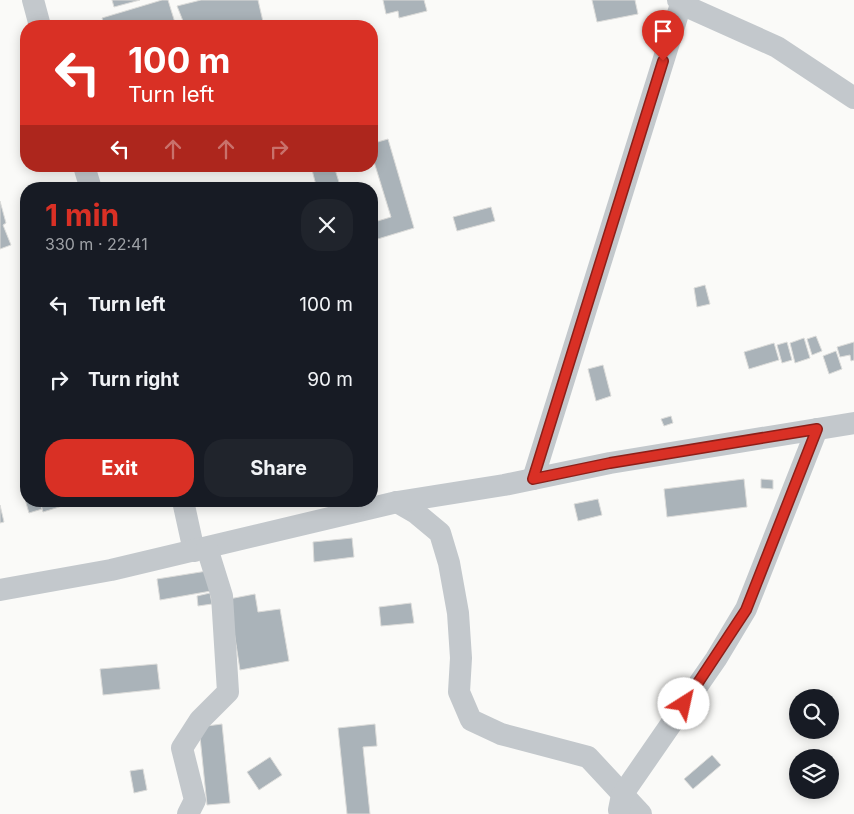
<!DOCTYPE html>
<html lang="en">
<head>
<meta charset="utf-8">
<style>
	body { margin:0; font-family:Inter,sans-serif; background:#20242c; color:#f1f3f6; height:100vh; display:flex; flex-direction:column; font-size:19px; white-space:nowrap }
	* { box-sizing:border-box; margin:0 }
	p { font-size:16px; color:#9ea1a6 }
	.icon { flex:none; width:28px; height:28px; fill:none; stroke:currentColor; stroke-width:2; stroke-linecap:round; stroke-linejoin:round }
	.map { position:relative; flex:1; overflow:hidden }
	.details { position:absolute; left:20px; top:182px; width:358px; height:325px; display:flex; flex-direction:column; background:#171b24; border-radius:20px; box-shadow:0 2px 12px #0003 }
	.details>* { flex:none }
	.top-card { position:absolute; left:20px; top:20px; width:358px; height:152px; border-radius:20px; box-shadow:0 2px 12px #0003; background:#d93025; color:#fff; overflow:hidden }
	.controls { position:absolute; left:789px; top:689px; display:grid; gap:10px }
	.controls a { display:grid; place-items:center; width:50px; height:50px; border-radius:50%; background:#171b24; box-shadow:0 2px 12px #0003; font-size:25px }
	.pin { position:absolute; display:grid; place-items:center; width:42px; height:42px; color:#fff; margin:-51px -21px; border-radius:50% 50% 50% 0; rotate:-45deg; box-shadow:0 0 5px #0007 }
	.pin .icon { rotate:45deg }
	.me { position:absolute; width:55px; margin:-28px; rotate:35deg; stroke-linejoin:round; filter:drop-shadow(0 0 4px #0008) }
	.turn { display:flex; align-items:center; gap:18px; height:105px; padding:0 25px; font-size:22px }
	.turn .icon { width:65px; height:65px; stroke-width:2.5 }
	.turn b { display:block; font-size:35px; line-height:42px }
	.lanes { display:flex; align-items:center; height:48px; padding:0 25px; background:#0003; justify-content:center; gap:25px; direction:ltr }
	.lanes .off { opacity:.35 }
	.round { display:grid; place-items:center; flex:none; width:52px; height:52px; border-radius:20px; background:#20242c }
	.overview { display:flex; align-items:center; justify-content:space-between; height:85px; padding:0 25px }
	h1 { font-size:30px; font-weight:700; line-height:38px; color:#d93025 }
	.cta { display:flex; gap:10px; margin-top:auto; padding:10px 25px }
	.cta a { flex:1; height:58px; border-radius:20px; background:#d93025; color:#fff; font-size:20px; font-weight:700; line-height:58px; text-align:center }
	.cta a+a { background:#20242c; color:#f1f3f6 }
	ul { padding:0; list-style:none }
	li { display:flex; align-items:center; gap:15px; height:75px; padding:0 25px }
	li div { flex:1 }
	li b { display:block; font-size:19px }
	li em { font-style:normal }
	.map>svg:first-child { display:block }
	.building { fill:#aab3b9; stroke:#dcdcda }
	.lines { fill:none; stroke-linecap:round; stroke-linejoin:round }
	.minor { stroke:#c3c8cc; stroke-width:22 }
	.route-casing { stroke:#8d1f18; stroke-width:12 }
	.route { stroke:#d93025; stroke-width:9 }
</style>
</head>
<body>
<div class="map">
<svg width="854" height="814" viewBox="0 0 854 814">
	<rect width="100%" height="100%" fill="#fafaf8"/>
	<!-- building -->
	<g class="building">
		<path d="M112,0H140L114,7Z"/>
		<path d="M162,0H168L176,26H105L102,18Z"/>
		<path d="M201,0H258L264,26H243L242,23L230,26H185L177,6Z"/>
		<path d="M383,0H424L427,11L399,18L398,11L386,14Z"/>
		<path d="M592,0H635L638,14L597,22Z"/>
		<path d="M388,139L414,228L371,241V223L391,217L371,152V144Z"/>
		<path d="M311,166H334L341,189H317Z"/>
		<path d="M0,201L6,223L3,225L11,245L0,249Z"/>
		<path d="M491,207L495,221L457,231L453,217Z"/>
		<path d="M705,285L710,304L697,307L694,288Z"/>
		<path d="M816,336L822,351L812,355L807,339Z"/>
		<path d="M804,338L810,358L795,363L790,343Z"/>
		<path d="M787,342L792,360L782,363L777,345Z"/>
		<path d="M854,342V360L851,361L850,355L840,357L837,347Z"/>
		<path d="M774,343L779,360L749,369L744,352Z"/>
		<path d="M836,351L842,369L829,374L823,356Z"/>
		<path d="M603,365L611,396L596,401L588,369Z"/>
		<path d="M671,416L673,423L664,426L661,419Z"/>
		<path d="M744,479L747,507L667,517L664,489Z"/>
		<path d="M761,479L773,480V489L761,488Z"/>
		<path d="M26,495V501H40L42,509L29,513L24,496Z"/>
		<path d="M598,499L602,515L578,521L574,504Z"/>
		<path d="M40,501H72V503L43,512Z"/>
		<path d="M0,505L4,522L0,523Z"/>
		<path d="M352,538L354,557L314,562L313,542Z"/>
		<path d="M207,571L211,591L160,600L157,579Z"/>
		<path d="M210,593L212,604L198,606L197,596Z"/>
		<path d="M255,594L258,612L280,609L289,661L240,670L229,599Z"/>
		<path d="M411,603L414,623L381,626L379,607Z"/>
		<path d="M157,664L160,689L103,695L100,669Z"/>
		<path d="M222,724L230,803L207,805L199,727Z"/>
		<path d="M375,724L377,746L363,747L370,814H347L338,728Z"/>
		<path d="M712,755L721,765L693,789L684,779Z"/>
		<path d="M270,757L282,775L259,790L247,772Z"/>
		<path d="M143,769L147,790L134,793L130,771Z"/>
	</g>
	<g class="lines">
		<!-- minor -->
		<g class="minor">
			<path d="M33,0L40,26"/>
			<path d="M678,0L681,4L777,47L854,98"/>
			<path d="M84,166L91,189"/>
			<path d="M533,479L681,4"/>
			<path d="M183,501L194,551"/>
			<path d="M397,502L416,513L440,533L449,563L458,613L461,658L459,692L471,720L501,734L588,757L641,814"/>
			<path d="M0,590L111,570L397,502L504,485L610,463L854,423"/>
			<path d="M619,810L622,795L716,659L746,609L817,429"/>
			<path d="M188,814L195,800L182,748L200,720L228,692L222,596L207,548"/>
		</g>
	</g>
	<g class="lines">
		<defs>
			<path id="route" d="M663,61L533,479L610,463L817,429L746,610L684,704"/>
		</defs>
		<!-- route casing -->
		<use href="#route" class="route-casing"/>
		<!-- route -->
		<use href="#route" class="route"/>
	</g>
</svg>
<div class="controls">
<a><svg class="icon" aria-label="search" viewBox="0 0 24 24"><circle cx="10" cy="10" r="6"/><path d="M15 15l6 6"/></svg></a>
<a><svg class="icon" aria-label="layers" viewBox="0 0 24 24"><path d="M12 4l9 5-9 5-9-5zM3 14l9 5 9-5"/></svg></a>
</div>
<div class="pin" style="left:663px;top:61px;background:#d93025"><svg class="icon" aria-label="arrive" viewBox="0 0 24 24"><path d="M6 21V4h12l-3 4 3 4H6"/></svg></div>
<svg class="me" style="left:684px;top:704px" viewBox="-20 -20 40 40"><circle r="19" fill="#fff"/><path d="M0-13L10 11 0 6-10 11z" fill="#d93025"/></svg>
<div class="top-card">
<div class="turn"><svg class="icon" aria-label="left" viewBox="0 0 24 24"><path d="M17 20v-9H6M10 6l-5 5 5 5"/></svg><div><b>100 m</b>Turn left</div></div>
<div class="lanes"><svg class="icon" aria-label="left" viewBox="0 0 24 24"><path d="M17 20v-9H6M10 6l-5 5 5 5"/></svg><svg class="icon off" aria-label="ahead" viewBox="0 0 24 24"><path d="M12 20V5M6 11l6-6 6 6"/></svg><svg class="icon off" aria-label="ahead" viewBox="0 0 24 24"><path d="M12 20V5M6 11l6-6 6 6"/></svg><svg class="icon off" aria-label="right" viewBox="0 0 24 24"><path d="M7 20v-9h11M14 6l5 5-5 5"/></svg></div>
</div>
<section class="details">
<div class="overview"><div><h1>1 min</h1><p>330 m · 22:41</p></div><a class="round"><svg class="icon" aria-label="close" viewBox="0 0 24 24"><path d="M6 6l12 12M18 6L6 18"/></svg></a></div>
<ul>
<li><svg class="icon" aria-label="left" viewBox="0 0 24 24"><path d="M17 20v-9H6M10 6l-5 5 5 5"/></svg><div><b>Turn left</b></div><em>100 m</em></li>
<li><svg class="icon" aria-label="right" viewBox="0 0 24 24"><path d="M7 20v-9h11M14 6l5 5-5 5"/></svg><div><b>Turn right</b></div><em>90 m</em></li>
</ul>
<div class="cta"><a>Exit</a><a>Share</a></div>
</section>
</div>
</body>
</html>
